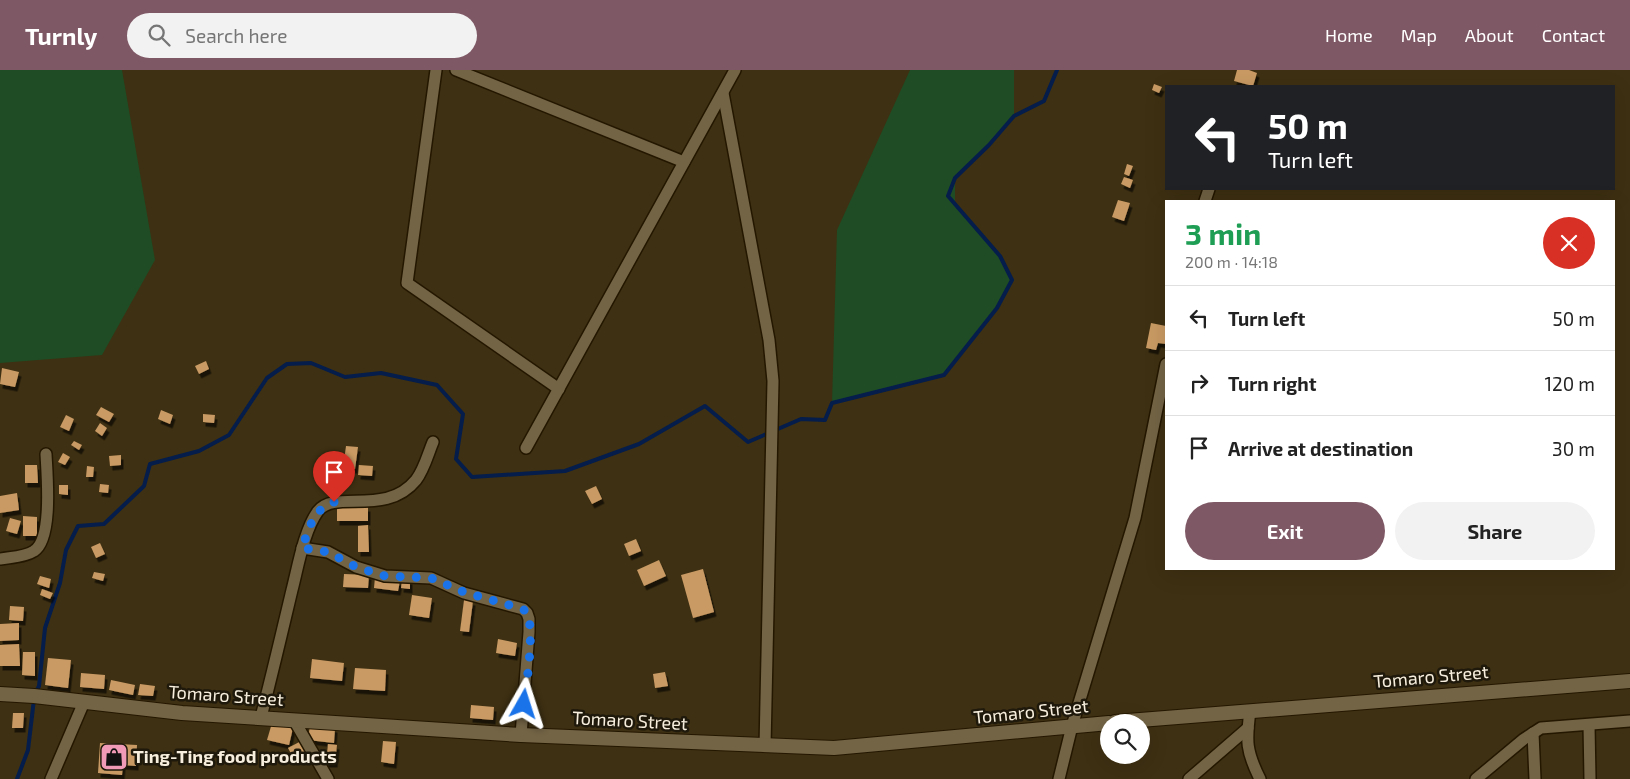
<!DOCTYPE html>
<html lang="en">
<head>
<meta charset="utf-8">
<style>
	body { margin:0; font-family:"Exo 2",sans-serif; background:#f2f2f2; color:#222; height:100vh; display:flex; flex-direction:column; font-size:19px; white-space:nowrap }
	* { box-sizing:border-box; margin:0 }
	p { font-size:16px; color:#767676 }
	.icon { flex:none; width:28px; height:28px; fill:none; stroke:currentColor; stroke-width:2; stroke-linecap:round; stroke-linejoin:round }
	.map { position:relative; flex:1; overflow:hidden }
	.drawer { position:absolute; left:1165px; top:130px; width:450px; height:370px; display:flex; flex-direction:column; background:#fff; border-radius:0px; box-shadow:0 5px 20px #0002 }
	.drawer>* { flex:none }
	.guide { position:absolute; left:1165px; top:15px; width:450px; height:105px; border-radius:0px; box-shadow:0 5px 20px #0002; background:#202124; color:#fff; overflow:hidden }
	.controls { position:absolute; left:1100px; top:644px; display:grid; gap:10px }
	.controls a { display:grid; place-items:center; width:50px; height:50px; border-radius:50%; background:#fff; box-shadow:0 5px 20px #0002; font-size:25px }
	.pin { position:absolute; display:grid; place-items:center; width:42px; height:42px; color:#fff; margin:-51px -21px; border-radius:50% 50% 50% 0; rotate:-45deg; box-shadow:0 0 5px #0007 }
	.pin .icon { rotate:45deg }
	.me { position:absolute; width:55px; margin:-28px; rotate:6deg; stroke-linejoin:round; filter:drop-shadow(0 0 4px #0008) }
	.turn { display:flex; align-items:center; gap:18px; height:105px; padding:0 20px; font-size:22px }
	.turn .icon { width:65px; height:65px; stroke-width:2.5 }
	.turn b { display:block; font-size:35px; line-height:42px }
	.round { display:grid; place-items:center; flex:none; width:52px; height:52px; border-radius:26px; background:#f2f2f2 }
	.headline { display:flex; align-items:center; justify-content:space-between; height:85px; padding:0 20px }
	h1 { font-size:30px; font-weight:700; line-height:38px; color:#1e9e55 }
	.action { display:flex; gap:10px; margin-top:auto; padding:10px 20px }
	.action a { flex:1; height:58px; border-radius:30px; background:#7f5865; color:#fff; font-size:20px; font-weight:700; line-height:58px; text-align:center }
	.action a+a { background:#f2f2f2; color:#222 }
	ul { padding:0; list-style:none }
	li { display:flex; align-items:center; gap:15px; height:65px; padding:0 20px; border-top:1px solid #e0e0e0 }
	li div { flex:1 }
	li b { display:block; font-size:19px }
	li em { font-style:normal }
	header { display:flex; align-items:center; gap:30px; box-sizing:border-box; height:70px; padding:0 25px; background:#7f5865; color:#fff }
	header strong { font-size:24px }
	nav { display:flex; gap:28px; margin-inline-start:auto; font-size:18px }
	.search { width:350px; height:45px; background:#f2f2f2; display:flex; align-items:center; gap:12px; box-sizing:border-box; padding:0 18px; border-radius:28px; color:#767676; font-size:19px }
	.map>svg:first-child { display:block }
	.green { fill:#1f4c24 }
	.lines { fill:none; stroke-linecap:round; stroke-linejoin:round }
	.stream { stroke:#041d4b; stroke-width:4 }
	.building { fill:#c99a64; filter:url(#shadow) }
	.minor-casing { stroke:#241700; stroke-width:14 }
	.tertiary-casing { stroke:#241700; stroke-width:16 }
	.minor { stroke:#736445; stroke-width:11 }
	.tertiary { stroke:#736445; stroke-width:14 }
	.route { stroke:#1a73e8; stroke-width:9; stroke-dasharray:0 16.2 }
	.labels { text-anchor:middle; stroke-width:5; stroke-linejoin:round; paint-order:stroke }
	.street-label { font-size:18px; fill:#f7eedd; stroke:#1f190c }
	.poi-label { font-size:18px; font-weight:bold; fill:#f7eedd; stroke:#1f190c; text-anchor:start }
</style>
</head>
<body>
<header>
<strong>Turnly</strong>
<div class="search"><svg class="icon" aria-label="search" viewBox="0 0 24 24"><circle cx="10" cy="10" r="6"/><path d="M15 15l6 6"/></svg>Search here</div>
<nav><a>Home</a><a>Map</a><a>About</a><a>Contact</a></nav>
</header>
<div class="map">
<svg width="1630" height="709" viewBox="0 0 1630 709">
	<defs>
		<filter id="shadow"><feDropShadow dx="2.5" dy="4.5" stdDeviation="0" flood-color="#0009"/></filter>
	</defs>
	<rect width="100%" height="100%" fill="#3e3012"/>
	<!-- green -->
	<g class="green">
		<path d="M0,0H122L155,190L102,285L0,293Z"/>
		<path d="M910,0H1014V46L989,75L955,108V134L1000,186L1012,210L997,238L944,305L832,333L837,160Z"/>
	</g>
	<g class="lines">
		<!-- stream -->
		<g class="stream">
			<path d="M36,622L39,616L45,558L60,513L66,480L78,456L104,454L144,416L150,394L199,381L229,365L267,308L287,294L311,293L345,307L381,303L437,315L463,344L456,389L472,407L565,401L639,374L705,336L748,372L801,349L825,350L832,333L944,305L997,238L1012,210L1000,186L948,126L955,108L989,75L1014,46L1044,31L1057,0"/>
			<path d="M17,709L28,680L34,629"/>
		</g>
	</g>
	<!-- building -->
	<g class="building">
		<path d="M1237,0H1249L1257,3L1253,16L1234,11Z"/>
		<path d="M1154,14L1162,17L1159,23L1152,20Z"/>
		<path d="M1127,94L1133,96L1129,106L1124,104Z"/>
		<path d="M1124,107L1133,110L1130,118L1121,114Z"/>
		<path d="M1118,130L1130,133L1124,151L1112,147Z"/>
		<path d="M1151,253L1166,256V274L1158,273L1156,280L1146,278Z"/>
		<path d="M206,291L209,299L199,304L195,296Z"/>
		<path d="M2,298L19,302L15,317L0,314Z"/>
		<path d="M101,337L114,344L109,352L96,345Z"/>
		<path d="M161,340L173,345L170,354L158,349Z"/>
		<path d="M203,344L215,345L214,353L203,352Z"/>
		<path d="M66,345L74,349L69,361L60,357Z"/>
		<path d="M100,353L107,358L102,366L95,361Z"/>
		<path d="M74,371L82,375L79,380L71,375Z"/>
		<path d="M346,376L358,377L355,399L343,398Z"/>
		<path d="M63,383L70,387L65,395L58,392Z"/>
		<path d="M121,385V395L110,396L109,386Z"/>
		<path d="M25,395H37L38,413H25Z"/>
		<path d="M359,395L373,396L372,406L358,405Z"/>
		<path d="M87,396L94,397L93,407H86Z"/>
		<path d="M100,414L109,415L108,423L99,422Z"/>
		<path d="M59,415H68V425L59,424Z"/>
		<path d="M596,416L602,429L592,434L585,421Z"/>
		<path d="M17,423L19,440L0,443V426Z"/>
		<rect x="337" y="437" width="31" height="14"/>
		<path d="M23,446L37,447V466H23Z"/>
		<path d="M10,448L21,451L17,464L6,461Z"/>
		<path d="M368,455L369,482H358V456Z"/>
		<path d="M636,469L641,481L629,486L624,474Z"/>
		<path d="M100,473L105,484L96,488L91,477Z"/>
		<path d="M659,490L666,506L644,516L637,500Z"/>
		<path d="M703,499L714,542L693,548L681,505Z"/>
		<path d="M94,502L105,504L103,511L92,508Z"/>
		<path d="M344,504L369,505L368,518L343,517Z"/>
		<path d="M40,506L51,509L49,518L37,514Z"/>
		<path d="M375,507L400,511L398,521L374,518Z"/>
		<path d="M402,509L410,510V519L401,518Z"/>
		<path d="M42,519L53,523L50,529L40,525Z"/>
		<path d="M412,525L432,528L429,548L409,545Z"/>
		<path d="M464,530L473,531L469,562L460,561Z"/>
		<path d="M10,536L24,537L23,551L9,550Z"/>
		<path d="M19,553V570L0,571V554Z"/>
		<path d="M498,569L517,573L515,586L496,583Z"/>
		<path d="M19,574L20,596H0V575Z"/>
		<path d="M23,582H35V606L22,605Z"/>
		<path d="M48,588L71,590L68,618L45,615Z"/>
		<path d="M312,589L344,593L342,611L310,608Z"/>
		<path d="M355,598L386,600L385,621L353,619Z"/>
		<path d="M665,602L668,616L655,618L653,604Z"/>
		<path d="M81,603L105,605L104,619L80,617Z"/>
		<path d="M111,610L135,615L133,625L109,620Z"/>
		<path d="M140,614L155,616L153,626L138,625Z"/>
		<path d="M471,635L494,637L493,650L470,648Z"/>
		<path d="M13,643H24L23,658H12Z"/>
		<path d="M272,653L293,658L289,675L267,670Z"/>
		<path d="M310,655L335,658L334,673L308,670Z"/>
		<path d="M303,670L309,681L294,689L288,678Z"/>
		<path d="M383,671L396,672L394,694L381,692Z"/>
		<path d="M100,673L137,675L136,696L123,695L122,705L98,703Z"/>
		<path d="M328,674L337,675L335,693H326Z"/>
	</g>
	<g class="lines">
		<defs>
			<g id="minor">
				<path d="M436,0L407,213L559,319"/>
				<path d="M456,0L684,92"/>
				<path d="M723,23L769,270L773,311L765,676"/>
				<path d="M1205,131L1209,119"/>
				<path d="M526,378L735,0"/>
				<path d="M302,478L328,482L356,497L385,506L431,508L464,523L523,539L527,543L529,549V562L521,665"/>
				<path d="M0,489C11,487 25,487 34,481C53,469 47,405 46,384"/>
				<path d="M1250,641C1246,671 1246,681 1260,709"/>
				<path d="M261,647C272,605 282,562 292,520C298,497 304,460 318,441C335,419 386,447 416,410C424,400 428,384 433,372"/>
				<path d="M294,650L328,709"/>
				<path d="M1589,655L1590,709"/>
				<path d="M1533,663L1535,709"/>
				<path d="M51,709L84,632"/>
				<path d="M1059,709L1072,656L1135,448L1166,294"/>
				<path d="M1189,709L1248,658"/>
				<path d="M1476,709L1524,669L1541,658L1630,651"/>
			</g>
			<g id="tertiary">
				<path d="M0,624L34,626L182,643L521,665L834,678L1109,653"/>
				<path d="M1115,652L1630,611"/>
			</g>
		</defs>
		<!-- minor casing -->
		<use href="#minor" class="minor-casing"/>
		<!-- tertiary casing -->
		<use href="#tertiary" class="tertiary-casing"/>
		<!-- minor -->
		<use href="#minor" class="minor"/>
		<!-- tertiary -->
		<use href="#tertiary" class="tertiary"/>
	</g>
	<g class="lines">
		<!-- route -->
		<path class="route" d="M334,432C313,439 309,459 302,478L328,482L356,497L385,506L431,508L464,522L523,539C526,542 528,544 529,549C533,573 527,609 524,634"/>
	</g>
	<!-- icons -->
	<defs>
		<symbol id="shop-square" viewBox="-11 -11 22 22"><rect x="-9" y="-9" width="18" height="18" rx="4" fill="#f09ab7" stroke="#1f190c"/><path d="M-5-2.5h2.3a2.7 3.5 0 0 1 5.4 0H5L5.5 6h-11ZM-1.5-2.5h3a1.5 2.3 0 0 0-3 0Z" fill="#111"/></symbol>
	</defs>
	<g fill-rule="evenodd">
		<use href="#shop-square" x="98" y="671" width="32" height="32"/>
	</g>
	<g class="labels">
		<!-- street labels -->
		<g class="street-label">
			<text transform="translate(1431 607) rotate(-5)" y="6">Tomaro Street</text>
			<text transform="translate(226 626) rotate(4)" y="6">Tomaro Street</text>
			<text transform="translate(1031 642) rotate(-6)" y="6">Tomaro Street</text>
			<text transform="translate(630 651) rotate(3)" y="6">Tomaro Street</text>
		</g>
		<!-- poi labels -->
		<g class="poi-label">
			<text x="133" y="693">Ting-Ting food products</text>
		</g>
	</g>
</svg>
<div class="controls">
<a><svg class="icon" aria-label="search" viewBox="0 0 24 24"><circle cx="10" cy="10" r="6"/><path d="M15 15l6 6"/></svg></a>
</div>
<div class="pin" style="left:334px;top:432px;background:#d93025"><svg class="icon" aria-label="arrive" viewBox="0 0 24 24"><path d="M6 21V4h12l-3 4 3 4H6"/></svg></div>
<svg class="me" style="left:524px;top:634px" viewBox="-20 -20 40 40"><path d="M0-17L14 15 0 8-14 15z" fill="#1a73e8" stroke="#fff" stroke-width="4"/></svg>
<div class="guide">
<div class="turn"><svg class="icon" aria-label="left" viewBox="0 0 24 24"><path d="M17 20v-9H6M10 6l-5 5 5 5"/></svg><div><b>50 m</b>Turn left</div></div>
</div>
<section class="drawer">
<div class="headline"><div><h1>3 min</h1><p>200 m · 14:18</p></div><a class="round" style="background:#d93025;color:#fff"><svg class="icon" aria-label="close" viewBox="0 0 24 24"><path d="M6 6l12 12M18 6L6 18"/></svg></a></div>
<ul>
<li><svg class="icon" aria-label="left" viewBox="0 0 24 24"><path d="M17 20v-9H6M10 6l-5 5 5 5"/></svg><div><b>Turn left</b></div><em>50 m</em></li>
<li><svg class="icon" aria-label="right" viewBox="0 0 24 24"><path d="M7 20v-9h11M14 6l5 5-5 5"/></svg><div><b>Turn right</b></div><em>120 m</em></li>
<li><svg class="icon" aria-label="arrive" viewBox="0 0 24 24"><path d="M6 21V4h12l-3 4 3 4H6"/></svg><div><b>Arrive at destination</b></div><em>30 m</em></li>
</ul>
<div class="action"><a>Exit</a><a>Share</a></div>
</section>
</div>
</body>
</html>
